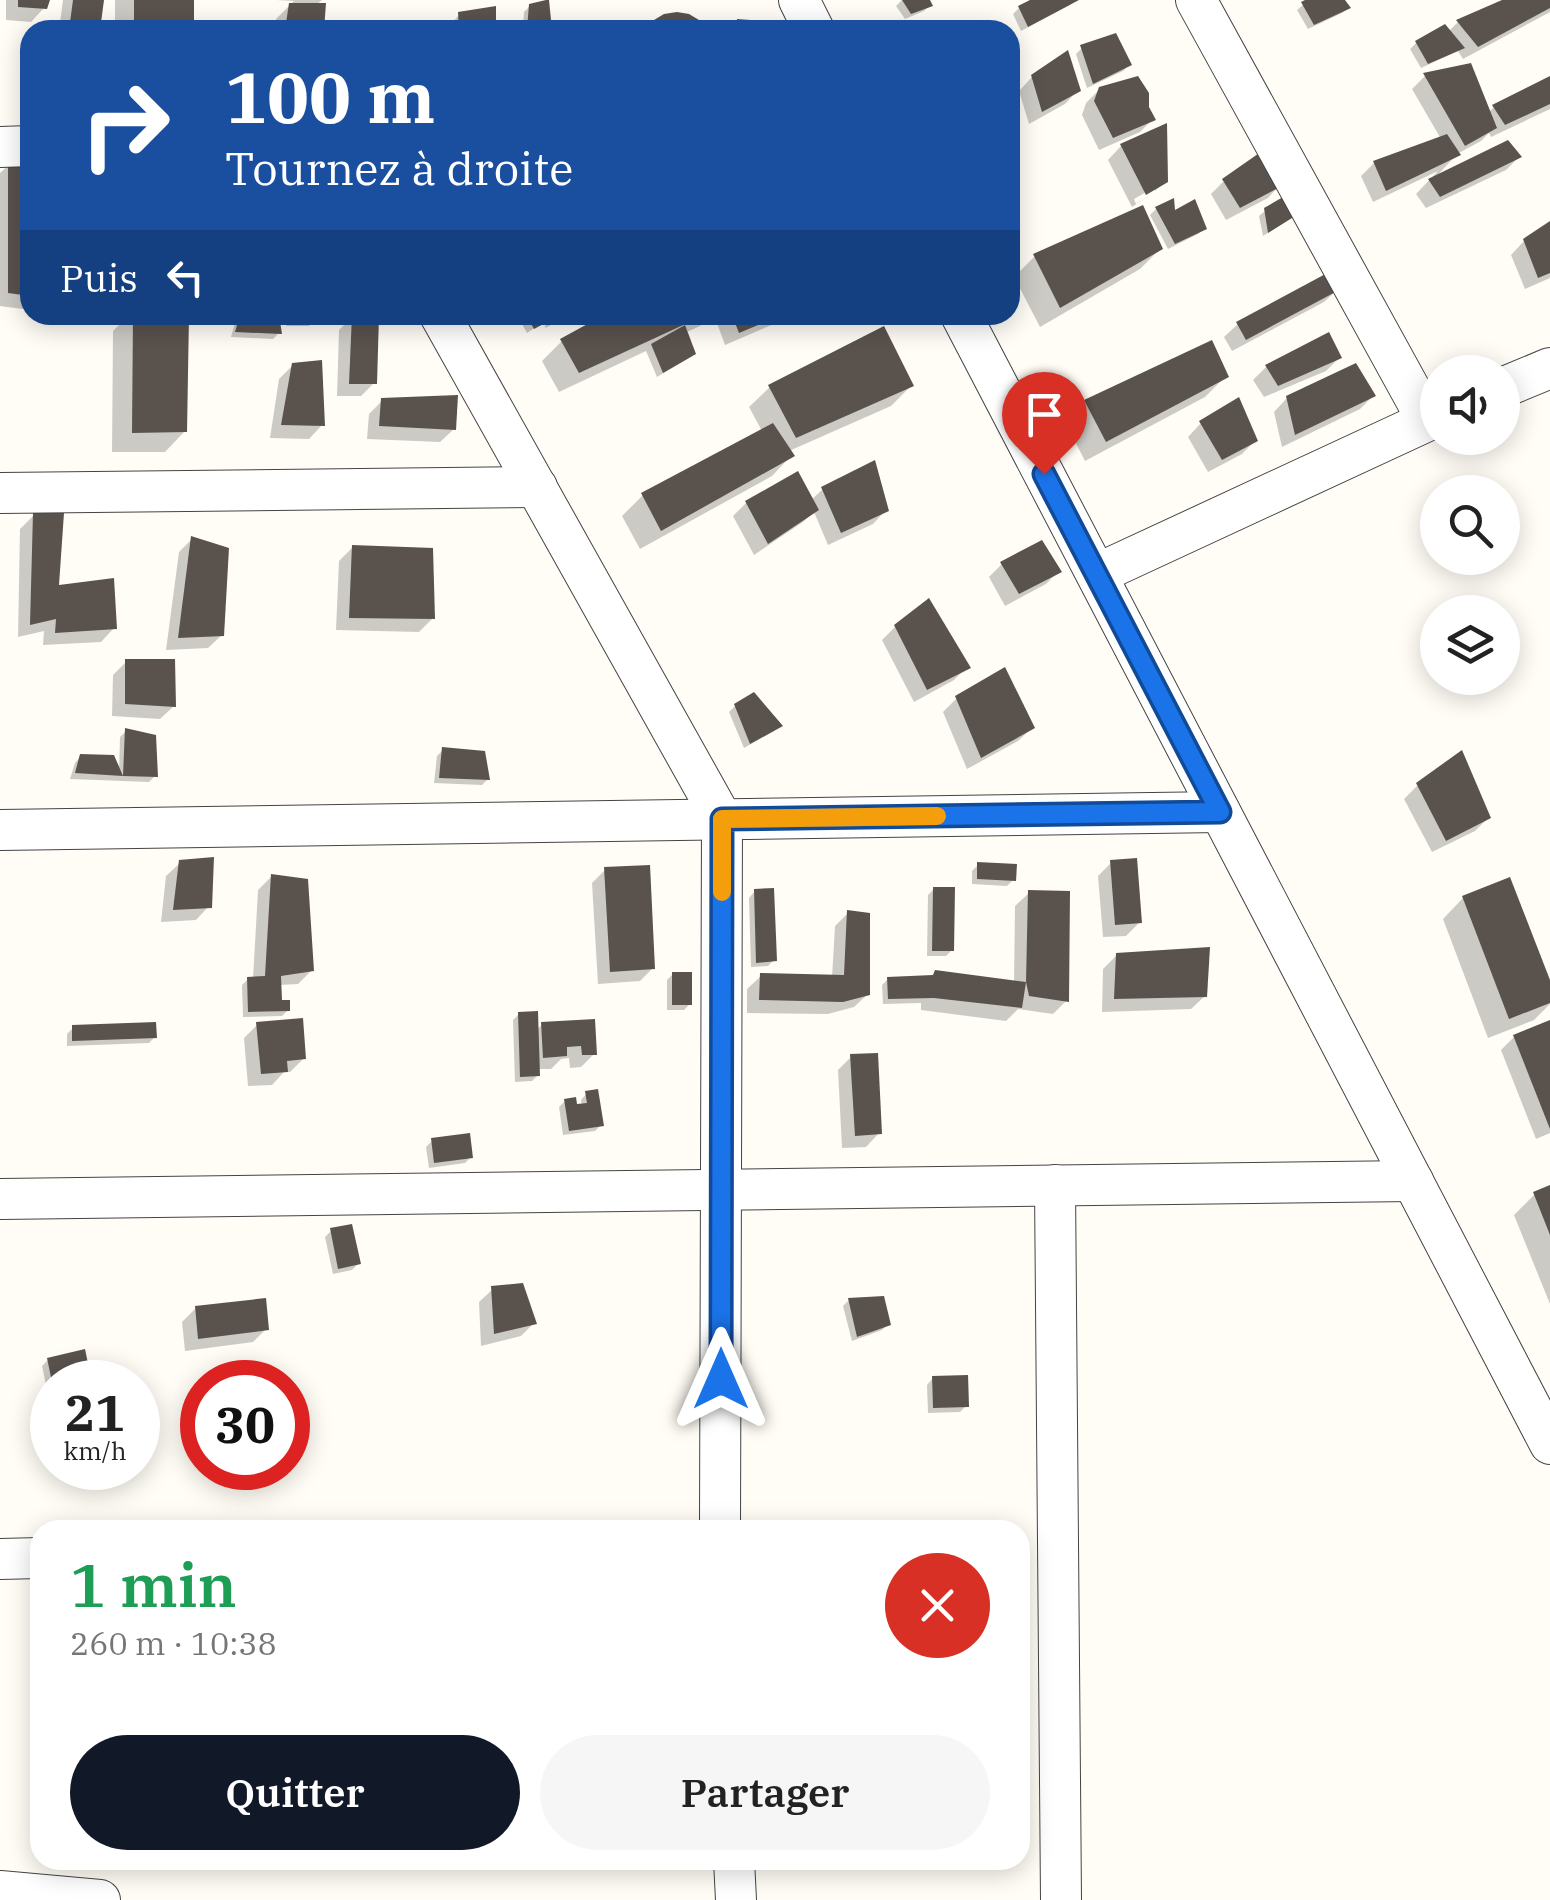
<!DOCTYPE html>
<html lang="fr">
<head>
<meta charset="utf-8">
<style>
	body { margin:0; font-family:"IBM Plex Serif",serif; background:#f6f6f6; color:#222; height:100vh; display:flex; flex-direction:column; font-size:38px; white-space:nowrap }
	* { box-sizing:border-box; margin:0 }
	p { font-size:32px; color:#767676 }
	.icon { flex:none; width:55px; height:55px; fill:none; stroke:currentColor; stroke-width:2; stroke-linecap:round; stroke-linejoin:round }
	.map { position:relative; flex:1; overflow:hidden }
	.details { position:absolute; left:30px; top:1520px; width:1000px; height:350px; display:flex; flex-direction:column; background:#fff; border-radius:30px; box-shadow:0 5px 25px #0003 }
	.details>* { flex:none }
	.top-card { position:absolute; left:20px; top:20px; width:1000px; height:305px; border-radius:30px; box-shadow:0 5px 25px #0003; background:#1a4fa0; color:#fff; overflow:hidden }
	.fabs { position:absolute; left:1420px; top:355px; display:grid; gap:20px }
	.fabs a { display:grid; place-items:center; width:100px; height:100px; border-radius:50%; background:#fff; box-shadow:0 5px 25px #0003; font-size:50px }
	.speed { position:absolute; left:30px; top:1360px; display:flex; gap:20px; font-size:50px; font-weight:700; text-align:center }
	.speed>* { display:grid; place-content:center; width:130px; height:130px; border-radius:50%; background:#fff; box-shadow:0 5px 25px #0003; line-height:1 }
	.speed small { font-size:25px; font-weight:400 }
	.speed .limit { border:15px solid #d22; background:#fff; color:#111 }
	.pin { position:absolute; display:grid; place-items:center; width:85px; height:85px; color:#fff; margin:-102px -42px; border-radius:50% 50% 50% 0; rotate:-45deg; box-shadow:0 0 10px #0007 }
	.pin .icon { rotate:45deg }
	.me { position:absolute; width:110px; margin:-55px; rotate:0deg; stroke-linejoin:round; filter:drop-shadow(0 0 8px #0008) }
	.turn { display:flex; align-items:center; gap:35px; height:210px; padding:0 40px; font-size:45px }
	.turn .icon { width:130px; height:130px; stroke-width:2.5 }
	.turn b { display:block; font-size:70px; line-height:85px }
	.then { display:flex; align-items:center; height:95px; padding:0 40px; background:#0003; gap:20px; font-size:38px }
	.round { display:grid; place-items:center; flex:none; width:105px; height:105px; border-radius:52px; background:#f6f6f6 }
	.overview { display:flex; align-items:center; justify-content:space-between; height:170px; padding:0 40px }
	h1 { font-size:60px; font-weight:600; line-height:75px; color:#1e9e55 }
	.primary-button { display:flex; gap:20px; margin-top:auto; padding:20px 40px }
	.primary-button a { flex:1; height:115px; border-radius:60px; background:#111827; color:#fff; font-size:40px; font-weight:600; line-height:115px; text-align:center }
	.primary-button a+a { background:#f6f6f6; color:#222 }
	.map>svg:first-child { display:block }
	.shadow { fill:#0003 }
	.building { fill:#5a524d }
	.lines { fill:none; stroke-linecap:round; stroke-linejoin:round }
	.minor-casing { stroke:#444; stroke-width:42 }
	.minor { stroke:#fff; stroke-width:40 }
	.route-casing { stroke:#114b97; stroke-width:25 }
	.route { stroke:#1a73e8; stroke-width:18 }
	.slow { stroke:#f59e0b; stroke-width:18 }
</style>
</head>
<body>
<div class="map">
<svg width="1550" height="1900" viewBox="0 0 1550 1900">
	<rect width="100%" height="100%" fill="#fffdf5"/>
	<!-- shadow -->
	<g class="shadow">
		<path d="M6,0H47L44,8L31,22L6,20Z"/>
		<path d="M63,0H101L97,30H59Z"/>
		<rect x="115" y="0" width="77" height="30"/>
		<path d="M276,0H322L316,5L322,30H275L276,19L294,1Z"/>
		<path d="M902,0H927L930,5L924,11L905,19L896,6Z"/>
		<path d="M1036,0H1075L1070,5L1021,31L1013,14L1019,8Z"/>
		<path d="M1309,0H1341L1348,8L1342,13L1308,29L1297,10Z"/>
		<path d="M1508,0H1550V12L1463,59L1458,51L1421,68L1410,49L1416,43L1448,32L1458,22Z"/>
		<path d="M530,6L549,30H523L524,12Z"/>
		<path d="M459,15L493,30H446Z"/>
		<path d="M1082,48L1129,65L1123,71L1087,88L1076,54Z"/>
		<path d="M1425,76L1488,113L1494,107L1550,79V109L1491,137L1489,133L1481,141L1457,154L1436,177L1519,157L1506,170L1426,208L1416,194L1438,171L1373,202L1361,176L1374,163L1441,139L1412,89Z"/>
		<path d="M1032,77L1078,90L1065,104L1029,124L1019,91Z"/>
		<path d="M1100,89L1146,107L1153,119L1140,132L1099,150L1082,115L1086,103Z"/>
		<path d="M1010,115L1017,129L1010,136Z"/>
		<path d="M1165,127V181L1155,191V187L1134,199L1136,204L1152,194L1132,207L1108,160L1121,146Z"/>
		<path d="M30,164V310L0,306V173L9,165Z"/>
		<path d="M1224,181L1281,184L1268,198L1226,220L1211,194Z"/>
		<path d="M1172,202L1173,214L1204,228L1198,234L1168,249L1150,215L1156,209Z"/>
		<path d="M1266,210L1291,218L1263,236L1259,216Z"/>
		<path d="M1550,225V278L1525,289L1511,255L1524,241Z"/>
		<path d="M1160,249L1140,269L1040,327L1014,277L1034,257Z"/>
		<path d="M1338,289L1324,302L1232,351L1224,337L1238,324Z"/>
		<path d="M129,315H186L185,431L165,452H112L113,331Z"/>
		<path d="M237,315H277L279,333L273,339L231,337Z"/>
		<path d="M288,315H315V320L309,326H286Z"/>
		<path d="M376,315L374,383L361,396H337L339,330L353,316Z"/>
		<path d="M517,315H571L545,328L546,320L527,333Z"/>
		<path d="M610,315H713L704,324L685,333L687,359L657,377L646,351L559,392L542,361L562,341Z"/>
		<path d="M714,315H784L776,323L725,345Z"/>
		<path d="M1339,358L1326,371L1264,397L1253,380L1266,367Z"/>
		<path d="M293,365L322,425L309,439L270,438L279,379Z"/>
		<path d="M1226,376L1205,397L1085,461L1065,422L1086,402Z"/>
		<path d="M911,386L891,406L789,451L792,455L772,476L640,549L622,516L643,495L762,431L749,407L770,387Z"/>
		<path d="M1373,396L1360,409L1282,447L1274,412L1287,398Z"/>
		<path d="M383,400L454,429L440,442L367,439L369,414Z"/>
		<path d="M1201,423L1255,441L1242,454L1208,472L1188,437Z"/>
		<path d="M823,489L886,510L873,524L828,545L814,512L803,522L754,555L733,516L746,503L811,500Z"/>
		<path d="M34,515L56,588L114,628L101,642L43,645L44,631L18,637L20,529Z"/>
		<path d="M192,539L222,635L208,648L166,650L179,552Z"/>
		<path d="M353,547L433,618L419,632L336,630L339,561Z"/>
		<path d="M1002,564L1059,571L1046,584L1005,606L989,577Z"/>
		<path d="M895,627L967,667L954,680L914,702L882,640Z"/>
		<path d="M126,662L174,706L160,719L112,716L113,675Z"/>
		<path d="M957,698L1032,728L1018,741L967,769L943,712Z"/>
		<path d="M735,706L780,726L774,731L744,748L729,712Z"/>
		<path d="M126,731L155,776L149,782L70,779L75,763L81,756L119,771L120,737Z"/>
		<path d="M443,750L488,779L482,785L434,783L437,756Z"/>
		<path d="M1418,785L1488,818L1475,831L1432,852L1404,799Z"/>
		<path d="M180,863L209,906L196,920L161,922L166,876Z"/>
		<path d="M1111,863L1140,922L1126,936L1103,937L1098,876Z"/>
		<path d="M978,865L1013,880L1007,886L972,884V871Z"/>
		<path d="M605,870L653,968L640,981L598,984L592,883Z"/>
		<path d="M272,876L312,970L298,984L279,985V1002L288,1010L282,1016L243,1017L242,985L248,979H253L258,890Z"/>
		<path d="M934,889L952,950L946,956H927L928,895Z"/>
		<path d="M755,891L774,960L768,966L751,967L749,898Z"/>
		<path d="M1029,893L1066,1001L1053,1014L1018,1009L1006,1021L921,1010V1003L883,1004L882,985L888,979L1014,983L1015,906Z"/>
		<path d="M1463,898L1550,987V1004L1534,1020L1488,1038L1443,919Z"/>
		<path d="M848,913L868,994L854,1007L828,1014L747,1013V989L761,976L832,977L835,926Z"/>
		<path d="M1117,955L1205,996L1191,1009L1102,1012L1103,969Z"/>
		<path d="M673,974L690,1004L684,1010H667V980Z"/>
		<path d="M519,1014L536,1030L542,1025L592,1022L594,1054L581,1067L570,1068L569,1058L561,1059L551,1069H538V1075L532,1081L515,1082L513,1020Z"/>
		<path d="M1550,1023V1133L1536,1139L1501,1050L1514,1037Z"/>
		<path d="M257,1025L303,1059L290,1072H284L272,1085L248,1086L244,1038Z"/>
		<path d="M73,1028L155,1037L149,1043L67,1046V1034Z"/>
		<path d="M851,1057L879,1133L866,1147L842,1148L838,1070Z"/>
		<path d="M587,1093L601,1125L595,1131L563,1135L559,1107L565,1101L575,1107L582,1106L581,1100Z"/>
		<path d="M432,1141L471,1157L465,1163L429,1168L426,1147Z"/>
		<path d="M1550,1188V1304L1514,1215L1534,1195Z"/>
		<path d="M331,1231L358,1264L352,1270L333,1274L325,1237Z"/>
		<path d="M493,1289L534,1323L521,1336L481,1346L479,1302Z"/>
		<path d="M849,1300L888,1324L882,1330L852,1341L843,1306Z"/>
		<path d="M196,1308L266,1329L253,1342L185,1351L182,1322Z"/>
		<path d="M48,1360L88,1377L83,1382H52V1389L47,1390L42,1366Z"/>
		<path d="M933,1378L966,1406L960,1412L928,1413L927,1385Z"/>
		<path d="M567,1860H592L582,1870H567Z"/>
	</g>
	<!-- building -->
	<g class="building">
		<path d="M18,0H50L47,9L18,7Z"/>
		<path d="M73,0H104L100,30H69Z"/>
		<rect x="134" y="0" width="60" height="30"/>
		<path d="M546,0H549L552,30H527L529,4Z"/>
		<path d="M902,0H930L933,6L911,14Z"/>
		<path d="M1030,0H1079L1028,27L1018,6Z"/>
		<path d="M1305,0H1345L1351,8L1314,25L1301,2Z"/>
		<path d="M1502,0H1550V8L1478,47L1456,20Z"/>
		<path d="M289,3H326L324,30H285Z"/>
		<path d="M496,6V30H459L458,12Z"/>
		<path d="M677,12L689,14L699,20L708,30H645L654,20L664,14Z"/>
		<path d="M737,19L777,22L778,30H737Z"/>
		<path d="M1445,24L1465,48L1428,64L1415,41Z"/>
		<path d="M1116,33L1132,65L1093,84L1080,45Z"/>
		<path d="M1068,50L1081,91L1042,112L1031,75Z"/>
		<path d="M1471,63L1497,128L1465,146L1423,73Z"/>
		<path d="M1138,76L1149,93V107L1156,120L1113,138L1094,101L1099,87Z"/>
		<path d="M1550,76V104L1505,125L1492,105Z"/>
		<path d="M1167,123L1168,182L1146,195L1120,144Z"/>
		<path d="M1447,134L1461,155L1386,191L1373,161Z"/>
		<path d="M1508,140L1522,157L1440,197L1428,179Z"/>
		<path d="M1265,149L1284,185L1240,208L1222,179Z"/>
		<path d="M8,162H30V296L8,293Z"/>
		<path d="M1290,193L1300,213L1268,233L1264,208Z"/>
		<path d="M1174,198L1175,210L1195,199L1207,229L1175,244L1155,207Z"/>
		<path d="M1143,205L1163,249L1060,308L1033,254Z"/>
		<path d="M1550,221V273L1538,278L1523,239Z"/>
		<path d="M1331,271L1341,289L1246,340L1236,322Z"/>
		<path d="M133,315H189L187,432L132,433Z"/>
		<path d="M240,315H279L282,334L235,332Z"/>
		<path d="M352,315H379L377,384H349Z"/>
		<path d="M526,315H547L549,321L534,329Z"/>
		<path d="M604,315H705L579,373L560,339Z"/>
		<path d="M732,315H782L739,333Z"/>
		<path d="M685,325L696,354L663,373L651,344Z"/>
		<path d="M884,326L914,386L796,438L768,385Z"/>
		<path d="M1329,332L1342,358L1278,386L1265,365Z"/>
		<path d="M1212,340L1229,377L1106,442L1084,400Z"/>
		<path d="M322,360L325,426L281,425L292,363Z"/>
		<path d="M1356,363L1376,396L1295,435L1286,396Z"/>
		<path d="M458,395L456,430L379,426L381,398Z"/>
		<path d="M1239,397L1258,441L1222,460L1199,421Z"/>
		<path d="M773,423L795,456L661,531L641,493Z"/>
		<path d="M875,460L889,511L841,533L821,487Z"/>
		<path d="M798,471L819,510L768,544L745,501Z"/>
		<path d="M33,513H64L59,585L114,578L117,629L55,633L56,619L30,625Z"/>
		<path d="M191,536L229,548L224,636L178,638Z"/>
		<path d="M1042,540L1062,572L1019,594L1000,562Z"/>
		<path d="M352,545L433,548L435,619L349,618Z"/>
		<path d="M929,598L971,668L927,690L894,625Z"/>
		<path d="M125,659H175L176,707L125,704Z"/>
		<path d="M1005,667L1035,728L981,758L955,696Z"/>
		<path d="M754,692L783,726L750,744L734,704Z"/>
		<path d="M125,728L156,735L158,777L123,776Z"/>
		<path d="M442,747L485,751L490,780L439,778Z"/>
		<path d="M1462,750L1491,818L1446,841L1416,783Z"/>
		<path d="M80,754L114,755L123,776L75,773Z"/>
		<path d="M214,857L212,908L173,910L179,860Z"/>
		<path d="M1137,858L1142,923L1115,925L1110,860Z"/>
		<path d="M977,862L1017,864L1016,881L977,879Z"/>
		<path d="M650,865L655,969L610,972L604,867Z"/>
		<path d="M271,874L308,879L314,971L281,976L282,1000H290V1011L248,1012L247,977L265,976Z"/>
		<path d="M1510,877L1550,980V1003L1509,1019L1462,896Z"/>
		<path d="M933,887H955L954,951H932Z"/>
		<path d="M774,888L777,961L756,963L754,889Z"/>
		<path d="M1028,890L1070,891L1069,1002L1029,996L1026,982L1022,1008L934,998L888,999L887,977L933,975L935,970L1026,982Z"/>
		<path d="M847,910L870,913V995L843,1002L759,1000L760,973L844,975Z"/>
		<path d="M1210,947L1207,997L1114,999L1116,953Z"/>
		<rect x="672" y="972" width="20" height="33"/>
		<path d="M538,1011L540,1076L520,1077L518,1012Z"/>
		<path d="M303,1018L306,1059L287,1061L288,1072L261,1074L256,1022Z"/>
		<path d="M595,1019L597,1055H582L581,1046L567,1047V1056L543,1058L541,1022Z"/>
		<path d="M1550,1020V1129L1513,1035Z"/>
		<path d="M156,1022L157,1038L72,1041V1025Z"/>
		<path d="M878,1053L882,1134L855,1136L850,1054Z"/>
		<path d="M598,1089L604,1126L569,1131L564,1099L576,1097L577,1104L587,1103L585,1091Z"/>
		<path d="M470,1133L473,1158L434,1163L431,1138Z"/>
		<path d="M1550,1185V1235L1533,1192Z"/>
		<path d="M352,1224L361,1264L338,1269L330,1228Z"/>
		<path d="M523,1283L537,1324L494,1334L491,1286Z"/>
		<path d="M884,1296L891,1325L857,1337L848,1298Z"/>
		<path d="M266,1298L269,1330L198,1339L195,1306Z"/>
		<path d="M85,1349L91,1378L68,1382H52L47,1358Z"/>
		<path d="M968,1375L969,1407L933,1408L932,1376Z"/>
	</g>
	<g class="lines">
		<defs>
			<g id="minor">
				<path d="M799,0L814,30"/>
				<path d="M1196,0L1427,420"/>
				<path d="M0,147L30,146"/>
				<path d="M440,315L722,819L720,1530"/>
				<path d="M961,315L1550,1444"/>
				<path d="M1502,388L1550,368"/>
				<path d="M0,493L537,487"/>
				<path d="M1097,574L1438,416"/>
				<path d="M0,830L1220,812"/>
				<path d="M1055,1185L1061,1900"/>
				<path d="M0,1199L1413,1181"/>
				<path d="M0,1559L40,1558"/>
				<path d="M734,1860L736,1900"/>
				<path d="M0,1891L100,1900"/>
			</g>
		</defs>
		<!-- minor casing -->
		<use href="#minor" class="minor-casing"/>
		<!-- minor -->
		<use href="#minor" class="minor"/>
	</g>
	<g class="lines">
		<defs>
			<path id="route" d="M721,1379L722,819L1220,812L1044,474"/>
		</defs>
		<!-- route casing -->
		<use href="#route" class="route-casing"/>
		<!-- route -->
		<use href="#route" class="route"/>
		<!-- slow -->
		<path class="slow" d="M722,892V819L937,816"/>
	</g>
</svg>
<div class="fabs">
<a><svg class="icon" aria-label="sound" viewBox="0 0 24 24"><path d="M4 9h4l5-4v14l-5-4H4zM17 9q2 3 0 6"/></svg></a>
<a><svg class="icon" aria-label="search" viewBox="0 0 24 24"><circle cx="10" cy="10" r="6"/><path d="M15 15l6 6"/></svg></a>
<a><svg class="icon" aria-label="layers" viewBox="0 0 24 24"><path d="M12 4l9 5-9 5-9-5zM3 14l9 5 9-5"/></svg></a>
</div>
<div class="speed"><div>21<small>km/h</small></div><div class="limit">30</div></div>
<div class="pin" style="left:1044px;top:474px;background:#d93025"><svg class="icon" aria-label="arrive" viewBox="0 0 24 24"><path d="M6 21V4h12l-3 4 3 4H6"/></svg></div>
<svg class="me" style="left:721px;top:1379px" viewBox="-20 -20 40 40"><path d="M0-17L14 15 0 8-14 15z" fill="#1a73e8" stroke="#fff" stroke-width="4"/></svg>
<div class="top-card">
<div class="turn"><svg class="icon" aria-label="right" viewBox="0 0 24 24"><path d="M7 20v-9h11M14 6l5 5-5 5"/></svg><div><b>100 m</b>Tournez à droite</div></div>
<div class="then">Puis<svg class="icon" aria-label="left" viewBox="0 0 24 24"><path d="M17 20v-9H6M10 6l-5 5 5 5"/></svg></div>
</div>
<section class="details">
<div class="overview"><div><h1>1 min</h1><p>260 m · 10:38</p></div><a class="round" style="background:#d93025;color:#fff"><svg class="icon" aria-label="close" viewBox="0 0 24 24"><path d="M6 6l12 12M18 6L6 18"/></svg></a></div>
<div class="primary-button"><a>Quitter</a><a>Partager</a></div>
</section>
</div>
</body>
</html>
